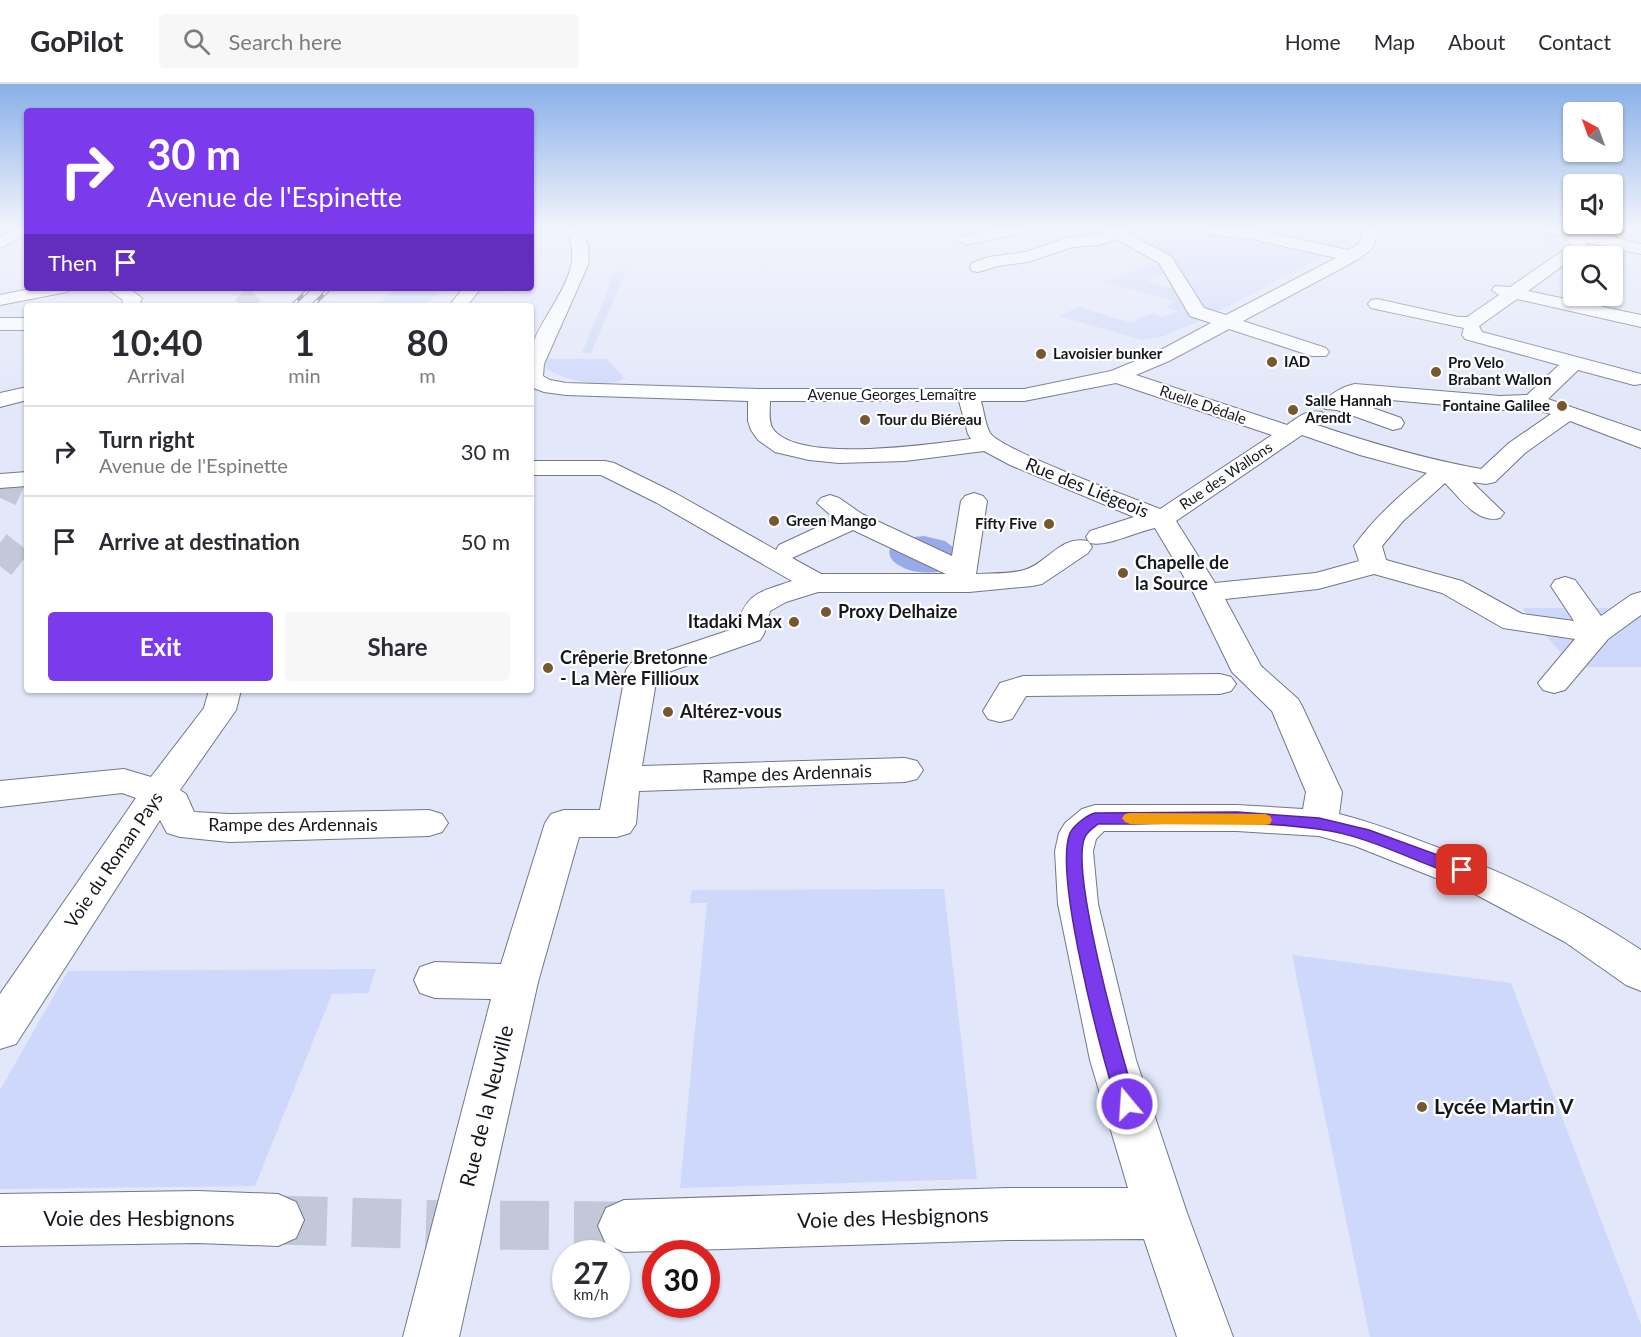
<!DOCTYPE html>
<html lang="en">
<head>
<meta charset="utf-8">
<style>
	body { margin:0; font-family:Lato,sans-serif; background:#f7f7f7; color:#2b2b33; height:100vh; display:flex; flex-direction:column; font-size:22px; white-space:nowrap }
	* { box-sizing:border-box; margin:0 }
	p { font-size:20px; color:#7c7c81 }
	.icon { flex:none; width:33px; height:33px; fill:none; stroke:currentColor; stroke-width:2; stroke-linecap:round; stroke-linejoin:round }
	.map { position:relative; flex:1; overflow:hidden }
	.side { position:absolute; left:24px; top:219px; width:510px; height:390px; display:flex; flex-direction:column; background:#fff; border-radius:6px; box-shadow:0 2px 4px #0004 }
	.side>* { flex:none }
	.guide { position:absolute; left:24px; top:24px; width:510px; height:183px; border-radius:6px; box-shadow:0 2px 4px #0004; background:#7c3aed; color:#fff; overflow:hidden }
	.needle { width:39px; rotate:319deg }
	.controls { position:absolute; left:1563px; top:18px; display:grid; gap:12px }
	.controls a { display:grid; place-items:center; width:60px; height:60px; border-radius:6px; background:#fff; box-shadow:0 2px 4px #0004; font-size:30px }
	.speed { position:absolute; left:552px; top:1156px; display:flex; gap:12px; font-size:30px; font-weight:700; text-align:center }
	.speed>* { display:grid; place-content:center; width:78px; height:78px; border-radius:50%; background:#fff; box-shadow:0 2px 4px #0004; line-height:1 }
	.speed small { font-size:15px; font-weight:400 }
	.speed .limit { border:9px solid #d22; background:#fff; color:#111 }
	.pin { position:absolute; display:grid; place-items:center; width:51px; height:51px; color:#fff; margin:-26px; border-radius:12px; box-shadow:0 3px 9px #0006 }
	.me { position:absolute; width:66px; margin:-33px; rotate:342deg; stroke-linejoin:round; filter:drop-shadow(0 0 4px #0008) }
	.turn { display:flex; align-items:center; gap:21px; height:126px; padding:0 24px; font-size:27px }
	.turn .icon { width:78px; height:78px; stroke-width:2.5 }
	.turn b { display:block; font-size:42px; line-height:51px }
	.then { display:flex; align-items:center; height:57px; padding:0 24px; background:#0003; gap:12px; font-size:22px }
	.eta { display:flex; justify-content:space-evenly; align-items:center; height:102px; text-align:center }
	.eta b { font-size:36px; font-weight:700; line-height:42px }
	.action { display:flex; gap:12px; margin-top:auto; padding:12px 24px }
	.action a { flex:1; height:69px; border-radius:6px; background:#7c3aed; color:#fff; font-size:24px; font-weight:700; line-height:69px; text-align:center }
	.action a+a { background:#f7f7f7; color:#2b2b33 }
	ul { padding:0; list-style:none }
	li { display:flex; align-items:center; gap:18px; height:90px; padding:0 24px; border-top:2px solid #e1e1e2 }
	li div { flex:1 }
	li b { display:block; font-size:22px }
	li em { font-style:normal }
	header { display:flex; align-items:center; gap:36px; box-sizing:border-box; height:84px; padding:0 30px; background:#fff; border-bottom:2px solid #e1e1e2 }
	header strong { font-size:28px }
	nav { display:flex; gap:33px; margin-inline-start:auto; font-size:21px }
	.search { width:420px; height:54px; background:#f7f7f7; display:flex; align-items:center; gap:15px; box-sizing:border-box; padding:0 21px; border-radius:6px; color:#7c7c81; font-size:22px }
	.map>svg:first-child { display:block }
	.green { fill:#ced8fa }
	.water { fill:#9aaae8 }
	.lines { fill:none; stroke-linecap:round; stroke-linejoin:round }
	.minor-tunnel { stroke:#c3c8d8; stroke-width:49; stroke-dasharray:49 25; stroke-linecap:butt }
	.major-tunnel-far2 { stroke:#c3c8d8; stroke-width:18; stroke-dasharray:18 9; stroke-linecap:butt }
	.major-tunnel-far1 { stroke:#c3c8d8; stroke-width:22; stroke-dasharray:22 11; stroke-linecap:butt }
	.major-tunnel { stroke:#c3c8d8; stroke-width:29; stroke-dasharray:29 15; stroke-linecap:butt }
	.minor-casing { stroke:#737787; stroke-width:2 }
	.major-casing { stroke:#737787; stroke-width:2 }
	.minor { fill:#fff; fill-rule:evenodd }
	.major { fill:#fff; fill-rule:evenodd }
	.rail-casing { stroke:#585b65; stroke-width:4 }
	.rail { stroke:#fff; stroke-width:2; stroke-dasharray:8; stroke-linecap:butt }
	.route { fill:#7c3aed; stroke:#51269a; stroke-width:1.5 }
	.slow { fill:#f59e0b }
	.poi-dot { fill:#78562e; stroke:#fff; stroke-width:2 }
	.labels { text-anchor:middle; stroke-width:4.5; stroke-linejoin:round; paint-order:stroke }
	.far-poi-label { font-size:15px; font-weight:bold; fill:#16181e; stroke:#fff; text-anchor:start }
	.far-street-label { font-size:15px; fill:#16181e; stroke:#fff }
	.street-label { font-size:18px; fill:#16181e; stroke:#fff }
	.poi-label { font-size:18px; font-weight:bold; fill:#16181e; stroke:#fff; text-anchor:start }
	.near-street-label { font-size:21px; fill:#16181e; stroke:#fff }
	.near-poi-label { font-size:21px; font-weight:bold; fill:#16181e; stroke:#fff; text-anchor:start }
</style>
</head>
<body>
<header>
<strong>GoPilot</strong>
<div class="search"><svg class="icon" aria-label="search" viewBox="0 0 24 24"><circle cx="10" cy="10" r="6"/><path d="M15 15l6 6"/></svg>Search here</div>
<nav><a>Home</a><a>Map</a><a>About</a><a>Contact</a></nav>
</header>
<div class="map">
<svg width="1641" height="1253" viewBox="0 0 1641 1253">
	<rect width="100%" height="100%" fill="#e2e7f9"/>
	<!-- green -->
	<g class="green">
		<path d="M1171,145C1226,145 1277,157 1329,169L1214,230L1208,227L1187,199L1146,160L1145,156Z"/>
		<path d="M1288,145H1350C1351,157 1344,161 1334,167L1275,152L1280,146Z"/>
		<path d="M1498,145C1524,145 1544,146 1568,157L1558,161L1495,147Z"/>
		<path d="M1153,179L1160,181L1165,188L1147,197L1178,206L1206,234L1161,253L1142,256L1059,232L1079,223L1131,239L1152,229L1162,233L1178,227L1165,223L1175,217L1102,197H1111Z"/>
		<path d="M626,187L591,269H582L615,188Z"/>
		<path d="M394,204H446L422,222H378Z"/>
		<path d="M549,275H607L624,294C606,306 564,296 547,285L545,280Z"/>
		<path d="M1522,524H1641V583H1573Z"/>
		<path d="M944,805L977,1095L680,1104L707,819H690L692,806Z"/>
		<path d="M1292,871L1511,899L1641,1241V1253H1370Z"/>
		<path d="M376,885L368,909L332,910L255,1102L0,1105V1006L68,887Z"/>
	</g>
	<!-- water -->
	<path class="water" d="M924,452L945,457L958,467L943,487C894,497 861,456 924,452Z"/>
	<g class="lines">
		<!-- minor-tunnel -->
		<path class="minor-tunnel" d="M278,1136L446,1141L624,1142"/>
		<!-- major-tunnel-far2 -->
		<path class="major-tunnel-far2" d="M241,222L261,204"/>
		<!-- major-tunnel-far1 -->
		<path class="major-tunnel-far1" d="M0,402L27,414"/>
		<!-- major-tunnel -->
		<path class="major-tunnel" d="M0,482L27,448"/>
		<defs>
			<g id="minor">
				<path d="M564,145H580C588,157 590,167 588,181L544,280L543,292L550,296L566,299L758,305H1024L1111,287L1155,269L1211,239L1190,232L1159,179L1116,155L1100,161L1072,163L1028,178L998,182L978,188L972,187L970,183L972,179L989,173L1025,168L1070,153L1097,151L1108,145H1135L1129,150L1171,172L1204,224L1226,231L1336,174L1256,156L1209,150L1201,145L1256,146L1348,166L1359,160L1364,145H1380L1372,165L1357,176L1243,237L1326,264L1329,268L1326,272H1312L1229,245L1169,277L1136,291L1287,341C1299,333 1307,325 1322,328L1325,333L1317,341C1371,359 1425,375 1481,385L1509,359L1551,330L1531,324L1500,326L1359,313L1353,317L1401,334L1404,339L1401,344L1393,346L1337,326L1325,325L1322,320C1329,310 1344,302 1355,300L1500,312L1527,311L1559,281L1465,255L1462,251L1464,244L1371,224L1368,220L1371,216L1377,215L1458,233H1467L1499,211L1492,206L1495,202L1510,203L1571,161L1565,153L1542,148L1540,145H1578L1641,160V170L1585,158L1588,162L1586,165L1528,207L1641,231V243L1517,215L1479,242L1482,248L1641,290V300L1634,301L1578,286L1548,315L1641,347V364L1570,337L1525,369L1495,398L1486,400L1472,398L1504,429L1500,434C1477,440 1460,414 1445,399L1403,437L1382,462L1386,476L1462,497L1522,530L1574,537L1551,502L1555,496L1565,493L1575,496L1601,532L1631,511L1641,508V531L1608,555L1565,606L1554,609L1543,606L1538,599L1575,555L1503,544L1442,509L1374,490L1318,505L1225,515L1261,582L1298,615L1302,622L1342,708L1339,730C1372,738 1402,750 1434,762C1508,790 1575,822 1641,866V907L1626,901L1565,858L1471,808L1355,762L1319,752L1237,747H1104L1096,755L1093,767L1098,820L1136,976L1187,1129L1233,1253H1177L1144,1155L1008,1156L624,1168L606,1160L598,1142L606,1124L624,1116L1008,1104H1128L1090,976L1058,820L1055,767L1059,749L1065,739L1082,725L1095,721H1237L1303,725L1306,708L1272,627L1232,588L1193,508L1155,444C1135,448 1107,463 1090,459L1086,453L1090,447L1134,433L1010,381L984,367L905,377L839,379L809,376L775,368L758,356L751,346L748,337V317L566,311L544,308L531,303C531,291 528,276 531,265C541,228 592,185 564,145ZM1116,299L1272,351L1160,425C1133,414 1001,366 990,349C985,340 984,327 981,317H1024ZM770,317H959L968,350L971,355C932,360 798,380 773,345C768,338 770,326 770,317ZM1302,351L1360,371L1427,389C1400,411 1375,433 1354,462L1359,477L1316,489L1215,499L1176,437Z"/>
				<path d="M995,145H1027L1025,148L966,161L958,156L960,153Z"/>
				<path d="M34,204H70L67,208L0,221V211Z"/>
				<path d="M106,204H128L142,214L139,222H121L123,216Z"/>
				<path d="M463,204H481L467,222H449Z"/>
				<rect x="0" y="234" width="27" height="12"/>
				<path d="M27,303V316L0,323V309Z"/>
				<path d="M531,377H605L614,379L675,409L776,466L779,461L835,435L817,419L821,414L830,411L839,414L862,430L952,472L961,417L965,412L974,409L983,412L987,417L976,490C991,489 1010,490 1024,486C1048,479 1060,451 1088,457L1092,463L1088,469L1042,500L1032,502L969,508H818L786,518L770,527L764,550L760,556L657,592L642,682L905,674L917,677L923,686L917,695L905,698L639,707L636,740L630,749L617,753H579L538,898L459,1253H403L491,915L435,914L420,909L414,896L420,883L435,878L501,880L545,739L551,730L564,726H600L626,586L631,579L736,544C747,508 757,509 792,497L657,419L601,391H531ZM853,446L946,490H821L792,474Z"/>
				<path d="M27,388V402L0,404V390Z"/>
				<path d="M1220,590L1231,593L1236,600L1231,607L1220,610L1026,612L1012,635L1000,638L988,635L983,627L1000,599L1023,592Z"/>
				<path d="M209,606H241L236,626L180,706L186,710L194,728L229,730L429,726L442,730L448,739L442,748L429,752L229,758L180,753L167,749L160,736L16,960L0,965V910L136,714L122,709L0,723V697L124,685L151,693L204,624Z"/>
				<path d="M198,1107L278,1110L296,1118L304,1136L296,1154L278,1162L198,1159L0,1162V1110Z"/>
			</g>
			<path id="major" d="M14,145H27V151L0,164V153Z"/>
		</defs>
		<!-- minor casing -->
		<use href="#minor" class="minor-casing"/>
		<!-- major casing -->
		<use href="#major" class="major-casing"/>
		<!-- minor -->
		<use href="#minor" class="minor"/>
		<!-- major -->
		<use href="#major" class="major"/>
		<defs>
			<g id="rail">
				<path d="M292,222L310,204"/>
				<path d="M312,222L330,204"/>
			</g>
		</defs>
		<!-- rail casing -->
		<use href="#rail" class="rail-casing"/>
		<!-- rail -->
		<use href="#rail" class="rail"/>
	</g>
	<!-- sky -->
	<linearGradient id="sky" x2="0" y2="1"><stop stop-color="#89b0e8"/><stop offset="0.45" stop-color="#f2f4fc"/><stop offset="1" stop-color="#f2f4fc" stop-opacity="0"/></linearGradient>
	<rect width="1641" height="321" fill="url(#sky)"/>
	<!-- route -->
	<path class="route" d="M1237,728L1319,734L1369,746L1468,782L1470,786L1468,791L1462,793C1414,778 1368,751 1318,745C1246,735 1171,740 1098,740C1094,743 1087,748 1085,753C1069,786 1123,978 1137,1020L1134,1026L1127,1029L1120,1026L1117,1020C1102,971 1053,791 1070,749C1074,741 1087,731 1095,729Z"/>
	<!-- slow -->
	<path class="slow" d="M1130,729L1265,730L1270,732L1272,736L1270,740L1265,741L1130,740L1125,738L1122,734L1125,730Z"/>
	<!-- markers -->
	<g class="poi-dot">
		<circle cx="1041" cy="270" r="6"/>
		<circle cx="1272" cy="278" r="6"/>
		<circle cx="1436" cy="288" r="6"/>
		<circle cx="1562" cy="322" r="6"/>
		<circle cx="1293" cy="326" r="6"/>
		<circle cx="865" cy="336" r="6"/>
		<circle cx="774" cy="437" r="6"/>
		<circle cx="1049" cy="440" r="6"/>
		<circle cx="1123" cy="489" r="6"/>
		<circle cx="826" cy="528" r="6"/>
		<circle cx="794" cy="538" r="6"/>
		<circle cx="548" cy="584" r="6"/>
		<circle cx="668" cy="628" r="6"/>
		<circle cx="1422" cy="1023" r="6"/>
	</g>
	<g class="labels">
		<!-- far-poi labels -->
		<g class="far-poi-label">
			<text x="1053" y="275">Lavoisier bunker</text>
			<text x="1284" y="283">IAD</text>
			<text x="1448" y="284">Pro Velo<tspan x="1448" dy="17">Brabant Wallon</tspan></text>
			<text x="1305" y="322">Salle Hannah<tspan x="1305" dy="17">Arendt</tspan></text>
			<text x="1550" y="327" text-anchor="end">Fontaine Galilee</text>
			<text x="877" y="341">Tour du Biéreau</text>
			<text x="786" y="442">Green Mango</text>
			<text x="1037" y="445" text-anchor="end">Fifty Five</text>
		</g>
		<!-- far-street labels -->
		<g class="far-street-label">
			<text x="892" y="316">Avenue Georges Lemaître</text>
			<text transform="translate(1203 321) rotate(19)" y="5">Ruelle Dédale</text>
			<text transform="translate(1226 392) rotate(-34)" y="5">Rue des Wallons</text>
		</g>
		<!-- street labels -->
		<g class="street-label">
			<text transform="translate(1087 404) rotate(22)" y="6">Rue des Liégeois</text>
			<text transform="translate(787 690) rotate(-2)" y="6">Rampe des Ardennais</text>
			<text x="293" y="747">Rampe des Ardennais</text>
			<text transform="translate(114 776) rotate(-56)" y="6">Voie du Roman Pays</text>
		</g>
		<!-- poi labels -->
		<g class="poi-label">
			<text x="1135" y="485">Chapelle de<tspan x="1135" dy="21">la Source</tspan></text>
			<text x="838" y="534">Proxy Delhaize</text>
			<text x="782" y="544" text-anchor="end">Itadaki Max</text>
			<text x="560" y="580">Crêperie Bretonne<tspan x="560" dy="21">- La Mère Fillioux</tspan></text>
			<text x="680" y="634">Altérez-vous</text>
		</g>
		<!-- near-street labels -->
		<g class="near-street-label">
			<text transform="translate(487 1022) rotate(-76)" y="7">Rue de la Neuville</text>
			<text transform="translate(893 1134) rotate(-2)" y="7">Voie des Hesbignons</text>
			<text x="139" y="1142">Voie des Hesbignons</text>
		</g>
		<!-- near-poi labels -->
		<g class="near-poi-label">
			<text x="1434" y="1030">Lycée Martin V</text>
		</g>
	</g>
</svg>
<div class="controls">
<a><svg class="needle" viewBox="-14 -14 28 28"><path d="M0-13l5 13h-10z" fill="#e53935"/><path d="M0 13l5-13h-10z" fill="#7c7c81"/></svg></a>
<a><svg class="icon" aria-label="sound" viewBox="0 0 24 24"><path d="M4 9h4l5-4v14l-5-4H4zM17 9q2 3 0 6"/></svg></a>
<a><svg class="icon" aria-label="search" viewBox="0 0 24 24"><circle cx="10" cy="10" r="6"/><path d="M15 15l6 6"/></svg></a>
</div>
<div class="speed"><div>27<small>km/h</small></div><div class="limit">30</div></div>
<div class="pin" style="left:1462px;top:786px;background:#d93025"><svg class="icon" aria-label="arrive" viewBox="0 0 24 24"><path d="M6 21V4h12l-3 4 3 4H6"/></svg></div>
<svg class="me" style="left:1127px;top:1020px" viewBox="-20 -20 40 40"><circle r="17" fill="#7c3aed" stroke="#fff" stroke-width="3"/><path d="M0-11L8 9 0 5-8 9z" fill="#fff"/></svg>
<div class="guide">
<div class="turn"><svg class="icon" aria-label="right" viewBox="0 0 24 24"><path d="M7 20v-9h11M14 6l5 5-5 5"/></svg><div><b>30 m</b>Avenue de l'Espinette</div></div>
<div class="then">Then<svg class="icon" aria-label="arrive" viewBox="0 0 24 24"><path d="M6 21V4h12l-3 4 3 4H6"/></svg></div>
</div>
<section class="side">
<div class="eta">
<div><b>10:40</b><p>Arrival</p></div>
<div><b>1</b><p>min</p></div>
<div><b>80</b><p>m</p></div>
</div>
<ul>
<li><svg class="icon" aria-label="right" viewBox="0 0 24 24"><path d="M7 20v-9h11M14 6l5 5-5 5"/></svg><div><b>Turn right</b><p>Avenue de l'Espinette</p></div><em>30 m</em></li>
<li><svg class="icon" aria-label="arrive" viewBox="0 0 24 24"><path d="M6 21V4h12l-3 4 3 4H6"/></svg><div><b>Arrive at destination</b></div><em>50 m</em></li>
</ul>
<div class="action"><a>Exit</a><a>Share</a></div>
</section>
</div>
</body>
</html>
